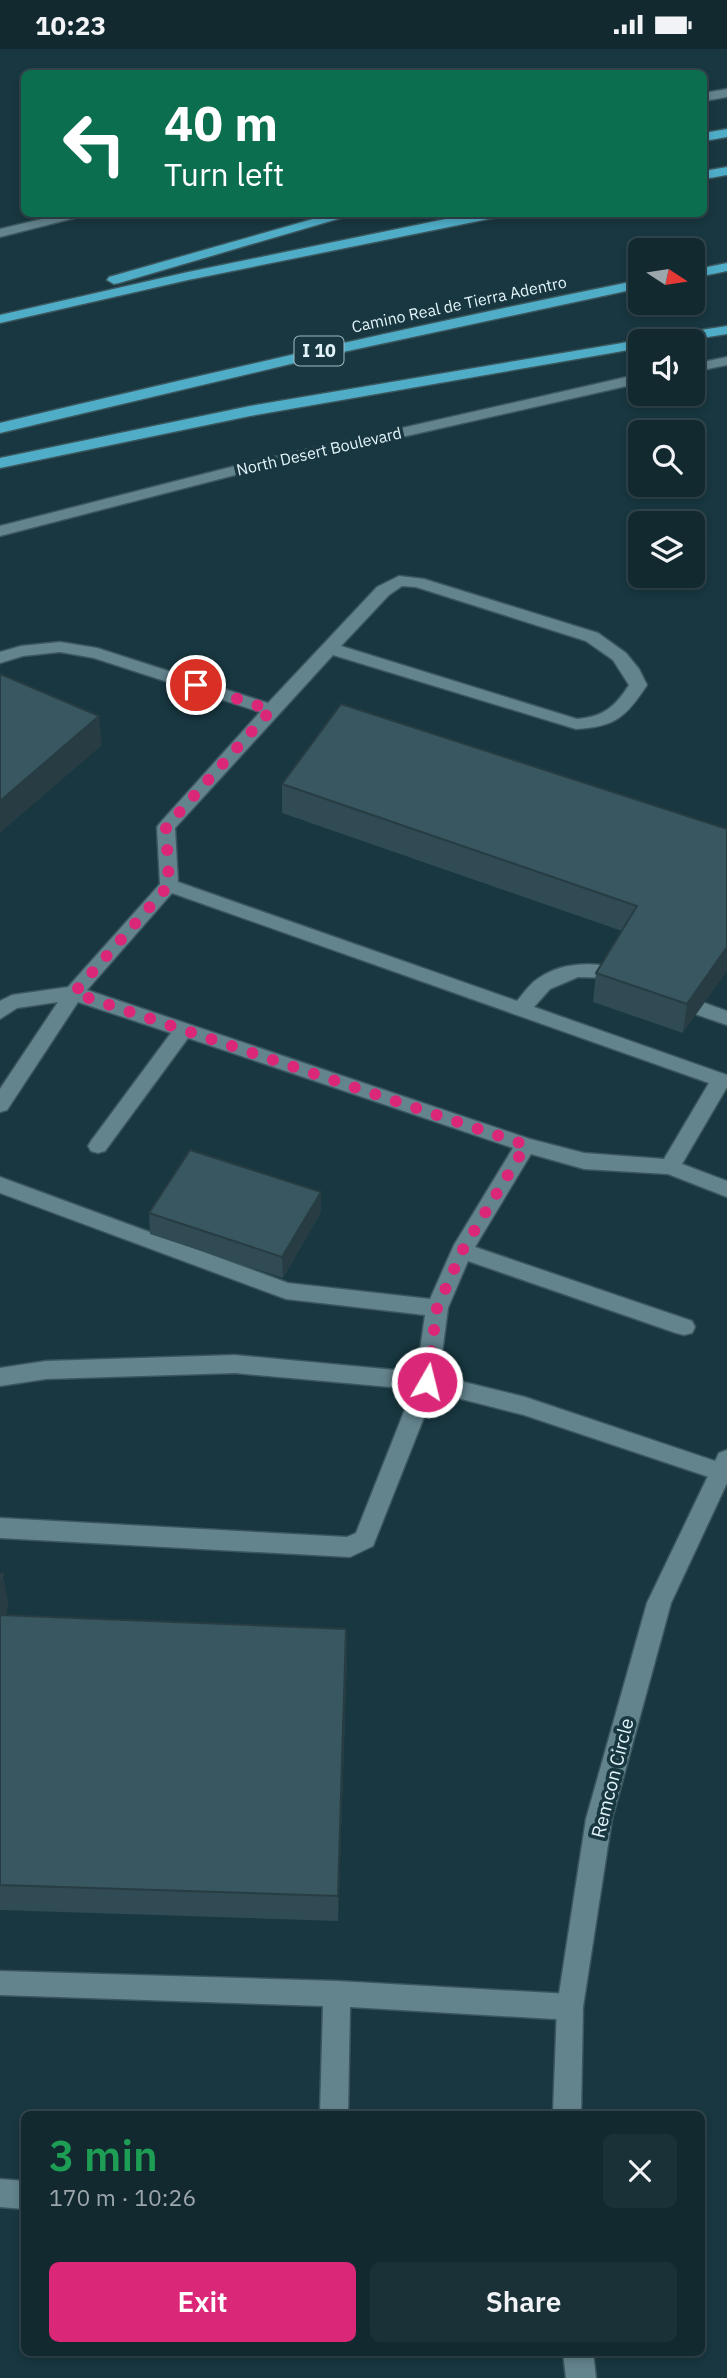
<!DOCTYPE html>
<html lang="en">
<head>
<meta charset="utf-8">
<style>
	body { margin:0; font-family:"IBM Plex Sans",sans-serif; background:#1b3138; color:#f1f3f6; height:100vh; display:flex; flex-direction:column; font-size:26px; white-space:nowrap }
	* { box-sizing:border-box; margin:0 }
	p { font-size:23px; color:#9ca6ab }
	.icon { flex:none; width:38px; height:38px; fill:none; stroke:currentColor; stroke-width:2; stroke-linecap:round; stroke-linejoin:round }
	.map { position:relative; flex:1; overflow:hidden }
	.panel { position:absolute; left:21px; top:2062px; width:684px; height:245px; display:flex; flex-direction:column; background:#122930; border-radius:10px; box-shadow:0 4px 10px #0003,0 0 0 2px #31454c }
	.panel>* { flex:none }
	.guide { position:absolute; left:21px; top:21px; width:686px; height:147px; border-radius:10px; box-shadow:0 4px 10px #0003,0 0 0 2px #31454c; background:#0b6e4f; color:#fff; overflow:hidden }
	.needle { width:46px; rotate:102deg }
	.buttons { position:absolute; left:628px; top:189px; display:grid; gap:14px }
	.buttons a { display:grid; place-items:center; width:77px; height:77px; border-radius:10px; background:#122930; box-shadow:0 4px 10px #0003,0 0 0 2px #31454c; font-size:35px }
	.pin { position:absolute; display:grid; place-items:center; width:60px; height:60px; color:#fff; margin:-30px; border:4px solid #fff; border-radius:50%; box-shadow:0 2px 7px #0007 }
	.me { position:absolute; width:77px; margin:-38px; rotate:8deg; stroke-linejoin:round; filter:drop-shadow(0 0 5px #0008) }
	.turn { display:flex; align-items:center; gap:24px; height:147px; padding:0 28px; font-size:32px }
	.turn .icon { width:91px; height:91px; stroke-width:2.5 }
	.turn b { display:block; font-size:49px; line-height:60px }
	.round { display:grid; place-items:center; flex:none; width:74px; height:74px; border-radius:10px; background:#1b3138 }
	.headline { display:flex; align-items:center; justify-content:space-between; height:119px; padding:0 28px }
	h1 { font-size:42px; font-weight:600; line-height:52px; color:#1e9e55 }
	.button { display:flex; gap:14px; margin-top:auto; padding:14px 28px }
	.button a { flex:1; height:80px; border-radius:10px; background:#db2777; color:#fff; font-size:28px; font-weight:600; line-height:80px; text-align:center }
	.button a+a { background:#1b3138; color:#f1f3f6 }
	.status { display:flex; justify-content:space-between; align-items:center; height:49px; padding:0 35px; background:#122930; direction:ltr }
	.status svg { height:19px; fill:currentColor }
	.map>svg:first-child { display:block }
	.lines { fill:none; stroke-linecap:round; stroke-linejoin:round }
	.lane-casing { stroke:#3b565d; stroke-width:3 }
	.secondary-casing { stroke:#3b565d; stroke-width:3 }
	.highway-casing { stroke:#3b565d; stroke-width:3 }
	.lane { fill:#63838d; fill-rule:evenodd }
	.secondary { fill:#63838d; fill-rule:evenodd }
	.highway { fill:#4fadc7; fill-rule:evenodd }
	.wall { fill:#304b53 }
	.shaded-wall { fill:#273d43 }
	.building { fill:#385760; stroke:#273d43; stroke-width:2 }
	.route { stroke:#db2777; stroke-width:12; stroke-dasharray:0 21.6 }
	.labels { text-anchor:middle; stroke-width:7; stroke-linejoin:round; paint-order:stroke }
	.far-street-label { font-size:16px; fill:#e2f4f9; stroke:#183740 }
	.shield { fill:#183740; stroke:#a5bbc2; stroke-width:2 }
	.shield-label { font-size:18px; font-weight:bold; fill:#e2f4f9 }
	.street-label { font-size:19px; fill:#e2f4f9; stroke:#183740 }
</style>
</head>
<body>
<div class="status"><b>10:23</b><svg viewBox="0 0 49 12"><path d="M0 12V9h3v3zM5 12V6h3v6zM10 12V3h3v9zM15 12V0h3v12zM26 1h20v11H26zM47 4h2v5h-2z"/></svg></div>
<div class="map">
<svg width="727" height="2329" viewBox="0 0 727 2329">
	<rect width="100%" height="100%" fill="#183740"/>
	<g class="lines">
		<defs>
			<g id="lane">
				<path d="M399,527L424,530L598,584L626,604L639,620L647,636C626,668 615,678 576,680L333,606L175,779L178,833L517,952C523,945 529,936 536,931C558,914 590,912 616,919L619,924L616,929L578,928L550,940L534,958L727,1026V1038L682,1115L727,1132V1148L668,1125L584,1120L531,1105L475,1198L692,1272L695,1278L692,1284L684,1286L676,1284L468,1212L448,1259L439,1327L525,1348L727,1416V1430L721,1432L524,1366L434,1343L373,1497L350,1508L0,1489V1469L347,1488L356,1484L413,1340L235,1324L46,1330L0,1337V1319L46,1312L235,1306L417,1323L425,1266L286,1250L0,1144V1128L288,1234L430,1250L454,1196L513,1099L188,989L105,1102L98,1104L91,1102L88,1097L91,1092L171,984L78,953L7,1061L0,1063V1040L58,953L17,959L0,970V952L12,946L68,938L160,835L157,778L160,774L260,663L94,609L60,603L23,607L0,614V603L21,597L60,593L97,599L268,654L377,538ZM402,537L416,538L586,592L613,611L629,636C615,658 603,668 577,670L341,597L389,546ZM172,844L709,1034L664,1110L584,1104L530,1090L87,941Z"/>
				<path d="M702,953L727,962V976L695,965L692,960L695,955Z"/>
				<path d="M0,1922L337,1932L570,1945L579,1949L583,1958L579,1967L570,1971L350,1958L348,2065H320L323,1957L0,1946Z"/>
				<path d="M0,2130L24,2132V2160L0,2158Z"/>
			</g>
			<g id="secondary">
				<path d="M727,40V48L704,52V44Z"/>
				<path d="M67,164H94L0,188V180Z"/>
				<path d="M727,308V316L693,323V315Z"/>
				<path d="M640,325V334L239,425L0,487V477L239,416Z"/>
				<path d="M727,1401V1434L671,1554L612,1770L583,1958L581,2065H553L557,1958L586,1770L647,1554L719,1404Z"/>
				<path d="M563,2303H593L596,2329H566Z"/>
			</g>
			<g id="highway">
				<path d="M727,80V88L704,92V84Z"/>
				<path d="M727,118V126L704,130V122Z"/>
				<path d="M334,164H358L119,234L114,235L107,231L109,228Z"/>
				<path d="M475,164H505L498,168L188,231L0,274V266L188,223Z"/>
				<path d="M727,214V222L693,229V221Z"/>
				<path d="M640,231V239L320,308L0,384V374C213,323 426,274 640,231Z"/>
				<path d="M727,277V285L683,292H649L656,288Z"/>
				<path d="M640,291L645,292H640V299L250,367L0,419V409L250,357Z"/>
			</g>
		</defs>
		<!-- lane casing -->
		<use href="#lane" class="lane-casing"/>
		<!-- secondary casing -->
		<use href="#secondary" class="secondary-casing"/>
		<!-- highway casing -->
		<use href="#highway" class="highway-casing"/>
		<!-- lane -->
		<use href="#lane" class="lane"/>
		<!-- secondary -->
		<use href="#secondary" class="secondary"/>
		<!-- highway -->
		<use href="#highway" class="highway"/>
	</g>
	<!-- wall -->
	<g class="wall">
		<path d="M282,735L727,780L683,984L593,953L596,924L622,882L282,764Z"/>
		<path d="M321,1163L283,1229L150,1185L149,1164Z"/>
		<path d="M0,1525L8,1553L6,1566L346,1580L347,1607L338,1872L0,1861Z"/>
	</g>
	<!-- shaded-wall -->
	<g class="shaded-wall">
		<path d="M99,667L102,696L0,784V752Z"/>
		<path d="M727,898V922L683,984L687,955Z"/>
		<path d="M321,1143V1163L283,1229L282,1208Z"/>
		<path d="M3,1525L8,1553L2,1593L0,1584V1545Z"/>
		<path d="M346,1580L347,1607L338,1872V1847Z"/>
	</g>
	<!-- building -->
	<g class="building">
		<path d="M0,625L99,667L0,752Z"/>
		<path d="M341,655L727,780V898L687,955L596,924L637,857L282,735Z"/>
		<path d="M190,1101L321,1143L282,1208L149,1164Z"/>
		<path d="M0,1525H3L0,1545Z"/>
		<path d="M0,1566L346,1580L338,1847L0,1836Z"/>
	</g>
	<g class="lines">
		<!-- route -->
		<path class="route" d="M196,636L271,661L166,778L169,836L74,944L526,1096L462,1202L437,1259L427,1333"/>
	</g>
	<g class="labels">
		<!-- far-street labels -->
		<g class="far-street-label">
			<text transform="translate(459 255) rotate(-12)" y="6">Camino Real de Tierra Adentro</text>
			<text transform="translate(319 402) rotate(-13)" y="6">North Desert Boulevard</text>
		</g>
		<!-- shield labels -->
		<rect class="shield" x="294.5" y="287.5" width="49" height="29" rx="5"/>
		<g class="shield-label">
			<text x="319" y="308">I 10</text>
		</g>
		<!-- street labels -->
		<g class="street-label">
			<text transform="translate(612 1729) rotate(-76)" y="7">Remcon Circle</text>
		</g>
	</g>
</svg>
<div class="buttons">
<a><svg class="needle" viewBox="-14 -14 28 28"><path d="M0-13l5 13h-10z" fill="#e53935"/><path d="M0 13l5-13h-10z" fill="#9ca6ab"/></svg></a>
<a><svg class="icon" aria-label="sound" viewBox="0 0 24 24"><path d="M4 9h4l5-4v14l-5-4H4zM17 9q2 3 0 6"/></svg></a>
<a><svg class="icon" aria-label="search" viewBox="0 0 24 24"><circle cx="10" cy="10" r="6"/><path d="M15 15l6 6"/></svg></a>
<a><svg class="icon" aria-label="layers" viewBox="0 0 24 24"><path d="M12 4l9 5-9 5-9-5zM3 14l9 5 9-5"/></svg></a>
</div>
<div class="pin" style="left:196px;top:636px;background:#d93025"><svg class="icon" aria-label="arrive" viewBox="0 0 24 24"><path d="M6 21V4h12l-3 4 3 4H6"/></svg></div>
<svg class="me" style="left:427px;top:1333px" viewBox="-20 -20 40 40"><circle r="17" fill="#db2777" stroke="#fff" stroke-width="3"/><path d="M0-11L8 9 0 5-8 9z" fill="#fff"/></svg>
<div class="guide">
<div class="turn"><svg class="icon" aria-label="left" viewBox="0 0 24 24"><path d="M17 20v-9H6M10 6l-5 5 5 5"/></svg><div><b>40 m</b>Turn left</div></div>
</div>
<section class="panel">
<div class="headline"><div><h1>3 min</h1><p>170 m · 10:26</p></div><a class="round"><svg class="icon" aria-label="close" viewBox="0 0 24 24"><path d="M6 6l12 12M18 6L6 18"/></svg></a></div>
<div class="button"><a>Exit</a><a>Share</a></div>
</section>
</div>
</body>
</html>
